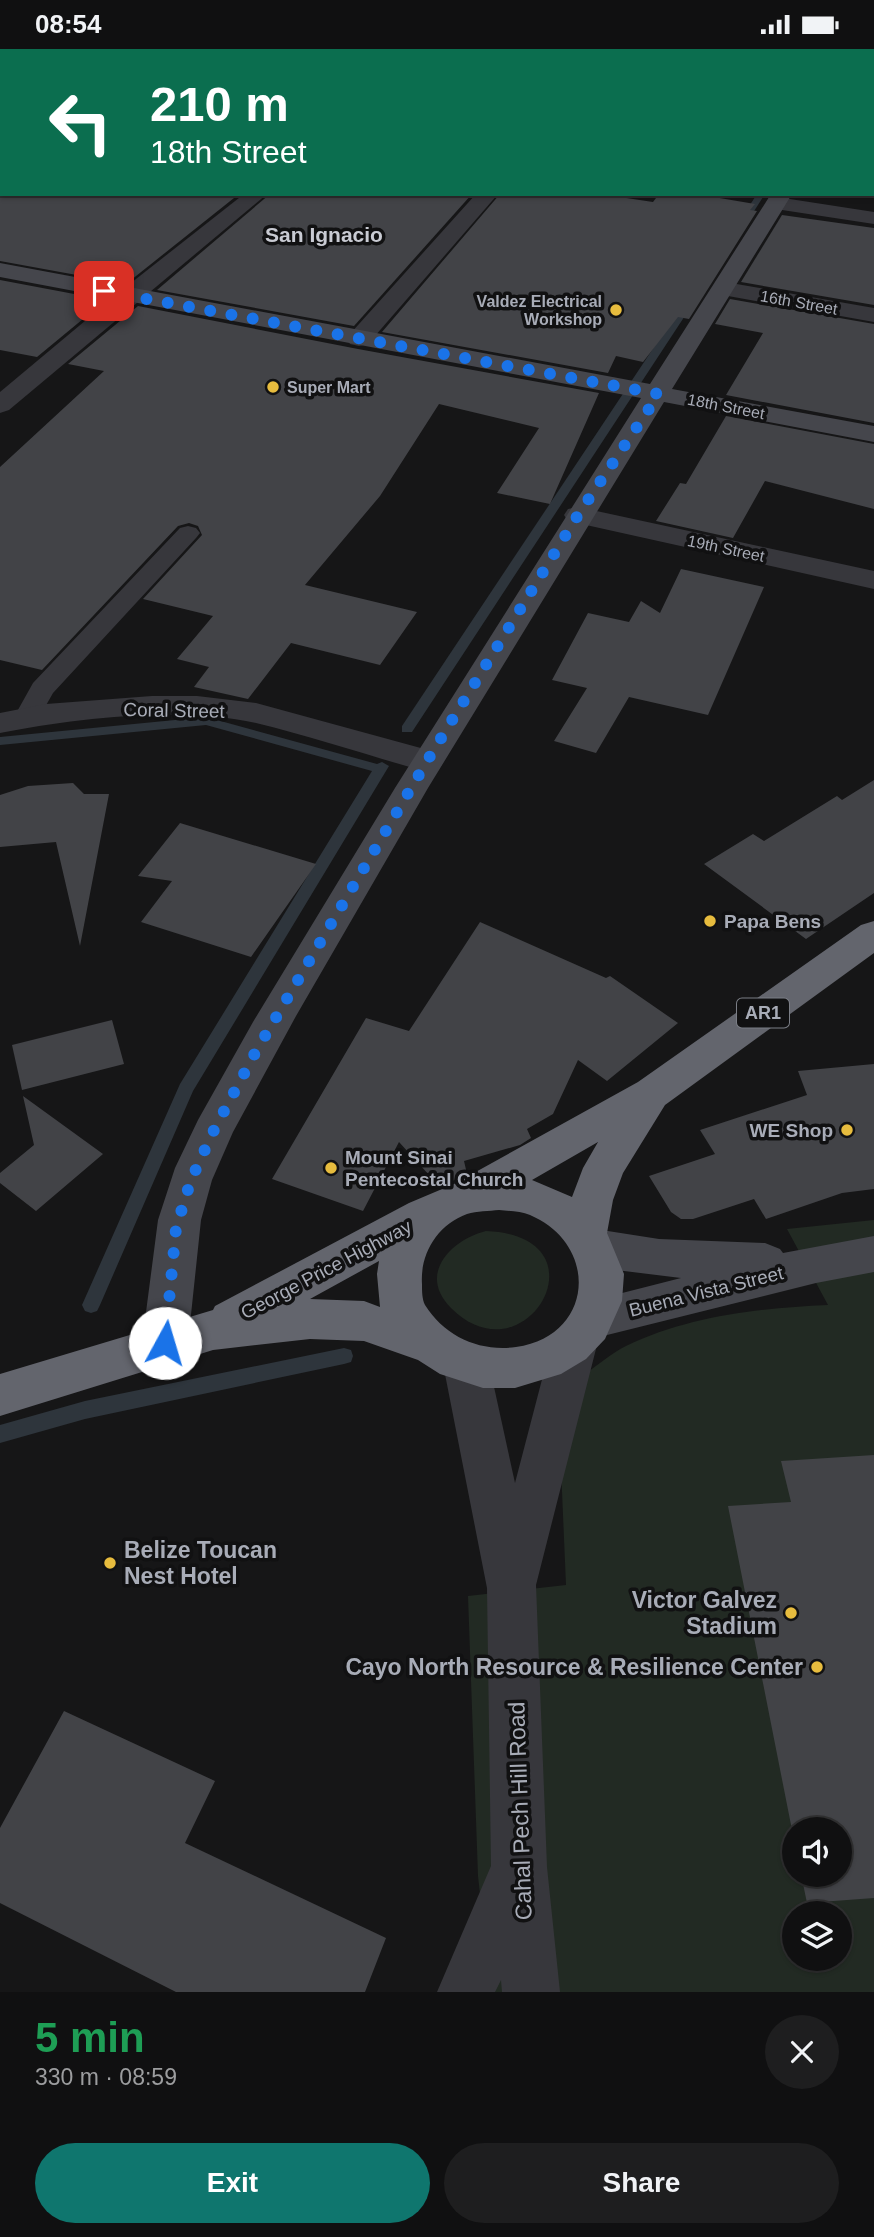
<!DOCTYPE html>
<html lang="en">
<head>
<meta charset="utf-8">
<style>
	body { margin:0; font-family:Helvetica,sans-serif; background:#1e1e1f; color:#f1f3f6; height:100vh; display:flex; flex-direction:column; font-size:26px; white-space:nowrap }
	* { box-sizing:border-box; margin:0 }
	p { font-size:23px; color:#9c9d9f }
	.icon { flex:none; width:38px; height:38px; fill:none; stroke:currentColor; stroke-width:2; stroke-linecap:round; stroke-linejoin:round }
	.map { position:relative; height:1943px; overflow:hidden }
	.drawer { display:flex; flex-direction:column; background:#101011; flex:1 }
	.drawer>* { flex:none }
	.top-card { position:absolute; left:0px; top:0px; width:875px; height:147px; box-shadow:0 2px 5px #0004,0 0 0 2px #303031; background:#0b6e4f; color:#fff; overflow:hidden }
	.fabs { position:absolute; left:782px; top:1768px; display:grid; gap:14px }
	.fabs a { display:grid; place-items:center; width:70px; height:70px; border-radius:50%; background:#101011; box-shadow:0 2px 5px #0004,0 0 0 2px #303031; font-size:35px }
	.pin { position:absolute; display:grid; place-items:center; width:60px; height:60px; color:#fff; margin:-30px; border-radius:14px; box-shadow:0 4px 10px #0006 }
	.me { position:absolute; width:77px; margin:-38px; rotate:6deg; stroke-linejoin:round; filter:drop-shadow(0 0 5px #0008) }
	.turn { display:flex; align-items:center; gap:24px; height:147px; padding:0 35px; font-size:32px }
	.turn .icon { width:91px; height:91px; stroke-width:2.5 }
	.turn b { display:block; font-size:49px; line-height:60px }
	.round { display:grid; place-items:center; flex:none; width:74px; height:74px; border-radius:37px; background:#1e1e1f }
	.headline { display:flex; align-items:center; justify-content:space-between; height:119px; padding:0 35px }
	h1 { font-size:42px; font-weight:700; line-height:52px; color:#1e9e55 }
	.primary-button { display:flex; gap:14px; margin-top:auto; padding:14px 35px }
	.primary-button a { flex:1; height:80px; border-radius:42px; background:#0f766e; color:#fff; font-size:28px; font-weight:700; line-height:80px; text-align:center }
	.primary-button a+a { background:#1e1e1f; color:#f1f3f6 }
	.status { display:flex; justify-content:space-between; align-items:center; height:49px; padding:0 35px; background:#101011; direction:ltr }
	.status svg { height:19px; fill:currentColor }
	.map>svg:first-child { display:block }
	.green { fill:#222a23; fill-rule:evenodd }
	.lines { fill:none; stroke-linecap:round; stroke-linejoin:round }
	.stream { fill:#2e353c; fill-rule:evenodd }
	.building { fill:#424347 }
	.lane { fill:#37373c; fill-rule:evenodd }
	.street { fill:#37373c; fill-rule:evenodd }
	.secondary { fill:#45464c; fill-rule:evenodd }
	.highway { fill:#63656d; fill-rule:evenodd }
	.route { stroke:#1a73e8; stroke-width:12; stroke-dasharray:0 21.6 }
	.poi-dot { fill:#e7bc3e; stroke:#111112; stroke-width:2.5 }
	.labels { text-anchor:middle; stroke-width:7; stroke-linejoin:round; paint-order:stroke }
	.far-poi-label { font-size:16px; font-weight:bold; fill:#a8acb7; stroke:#111112; text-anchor:end }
	.far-street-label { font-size:16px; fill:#a8acb7; stroke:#111112 }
	.shield { fill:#111112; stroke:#7b7e86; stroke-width:2 }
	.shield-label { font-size:18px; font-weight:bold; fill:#a8acb7 }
	.street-label { font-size:19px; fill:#a8acb7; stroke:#111112 }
	.poi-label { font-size:19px; font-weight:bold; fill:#a8acb7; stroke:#111112; text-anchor:start }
	.far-district-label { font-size:21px; font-weight:bold; fill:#c9cbd3; stroke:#111112 }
	.near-poi-label { font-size:23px; font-weight:bold; fill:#a8acb7; stroke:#111112; text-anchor:end }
	.near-street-label { font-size:23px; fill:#a8acb7; stroke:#111112 }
</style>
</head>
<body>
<div class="status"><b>08:54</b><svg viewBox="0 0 49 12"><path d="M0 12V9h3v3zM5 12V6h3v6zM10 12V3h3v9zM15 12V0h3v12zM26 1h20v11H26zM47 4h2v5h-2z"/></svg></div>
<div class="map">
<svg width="874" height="1943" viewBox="0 0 874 1943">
	<rect width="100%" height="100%" fill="#161617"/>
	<!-- green -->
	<g class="green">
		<path d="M874,1171V1943H491L478,1827L468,1547L566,1536L561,1419L585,1325C598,1316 612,1304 626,1297C688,1267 760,1259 828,1256L787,1180ZM794,1780H840V1825H794ZM794,1864H840V1909H794Z"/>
		<path d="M486,1182C610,1187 526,1334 451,1259C417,1225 451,1191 486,1182Z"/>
	</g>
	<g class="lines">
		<!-- stream -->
		<g class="stream">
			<path d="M854,0H862L853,2Z"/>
			<path d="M757,145H765L742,181H736L735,179Z"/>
			<path d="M689,250L694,253L412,683H402V677L684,253Z"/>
			<path d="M206,668L377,715L382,713L389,717L193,1042L100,1256L97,1262L91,1264L85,1262L82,1256L180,1035L372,722L206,676L0,696V688Z"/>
			<path d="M344,1299L351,1301L353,1307L351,1313L344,1315L85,1370L0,1394V1376L85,1352Z"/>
		</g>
	</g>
	<!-- building -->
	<g class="building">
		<path d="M0,145H239L126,235L0,212Z"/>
		<path d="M270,145H472L354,277L157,241Z"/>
		<path d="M500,145H600L653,153L659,145H696L755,155L750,161L757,162L689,270L678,268L643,313L616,307L608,324L382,283Z"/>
		<path d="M782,166L874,179V256L741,233Z"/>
		<path d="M0,231L106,251L37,308L0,301Z"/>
		<path d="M730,250L874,275V374L726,346L763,284L715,275Z"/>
		<path d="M138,257L358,300L599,344L550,455L497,444L539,379L439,355L380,447L305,536L417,563L380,616L291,594L248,650L194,638L209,618L177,610L213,567L143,550L202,486L198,477L189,474L178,477L42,621L0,611V418L104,322L68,315Z"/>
		<path d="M726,367L874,395V460L765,432L733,489L656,472L680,434L686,435Z"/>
		<path d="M681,520L764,538L708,666L629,648L596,704L554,692L587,639L552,631L588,564L629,573L641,552L660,564Z"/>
		<path d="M874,731V844L806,890L704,815L753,785L764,792L837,747L842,751Z"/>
		<path d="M73,734L84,745H109L80,897L56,793L0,798V746L28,737Z"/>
		<path d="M180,774L316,815L251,908L141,873L172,832L138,827Z"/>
		<path d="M480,873L606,929L610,927L678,974L607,1032L578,1011L553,1065L527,1080L531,1089L520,1096L464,1112L467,1125L440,1138L399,1093L363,1162L272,1130L366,969L409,982Z"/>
		<path d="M112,971L124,1015L22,1041L12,996Z"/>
		<path d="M874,1015V1140L842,1144L766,1170L754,1150L693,1170H681L671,1163L649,1127L715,1105L700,1081L807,1046L798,1022Z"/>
		<path d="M23,1047L103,1105L36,1162L0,1134V1124L34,1096Z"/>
		<path d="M874,1406V1849L807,1854L801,1825H840V1780H794V1791L728,1457L791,1453L781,1412Z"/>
		<path d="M64,1662L215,1732L185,1794L386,1889L365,1943H176L0,1854V1779Z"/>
	</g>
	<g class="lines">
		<!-- lane -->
		<path class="lane" d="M188,477L196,479L200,484L196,489L53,644L36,674L27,676L18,674L14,668L33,634L180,479Z"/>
		<!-- street -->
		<g class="street">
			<path d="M139,0H159L138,2Z"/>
			<path d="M382,0H401L381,2Z"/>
			<path d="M610,0H628L609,2Z"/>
			<rect x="873" y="9" width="1" height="12"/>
			<rect x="873" y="82" width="1" height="12"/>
			<path d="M0,98H2L0,111Z"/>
			<path d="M244,145H267L9,361L0,364V343L122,241Z"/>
			<path d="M476,145H498L368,295L359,297L350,295L347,290L350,285Z"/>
			<path d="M777,148L874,163V175L769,159L766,154L769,149Z"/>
			<path d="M725,233L874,259V273L717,245L713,240L717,235Z"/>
			<path d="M578,458L874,522V540L568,472L564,466L568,460Z"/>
			<path d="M152,647H197L256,654L439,704L444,712L439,720L427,723C370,707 314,688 256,674C180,657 76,669 0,684V664L46,655Z"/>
			<path d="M574,1276L590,1282L597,1296L536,1536L547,1818L560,1943H502L501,1931L495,1943H437L491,1817L487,1539L443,1315L450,1301L466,1295L482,1301L489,1315L515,1434L551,1296L558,1282Z"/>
		</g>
		<!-- secondary -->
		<g class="secondary">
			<path d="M868,0H874V10L873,2H866Z"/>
			<path d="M771,145H792L672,340L874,377V393L664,353L428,739L296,967L233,1083L212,1131L201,1171L188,1294L181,1308L165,1314L149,1308L142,1294L158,1171L175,1119L198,1071L253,973L395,739L641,349L0,228V214L650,335Z"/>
			<path d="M595,1180L659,1190L765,1194L780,1200L783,1204L874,1187V1223L816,1234L595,1289L579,1283L573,1269L579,1255L681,1229L616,1221L580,1211L573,1198L580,1185Z"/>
		</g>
		<!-- highway -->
		<path class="highway" d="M874,872V904L665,1056L623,1124L613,1151L607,1184L624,1225L622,1252L605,1290L586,1310L561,1325L515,1339H483L440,1325L418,1311L364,1292L310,1290L213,1301L0,1367V1325L213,1261L215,1257L409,1154L454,1135L638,1033L861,876ZM598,1093L583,1119L572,1148L532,1131ZM499,1161C509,1162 521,1162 530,1166C600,1196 594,1287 516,1298C480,1303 445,1288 425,1256C422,1250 422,1242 422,1235C420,1205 437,1176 467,1165C477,1162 489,1162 499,1161ZM379,1212L377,1225L380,1258L364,1252L310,1250Z"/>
	</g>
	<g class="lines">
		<!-- route -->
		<path class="route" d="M104,242L659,345L578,466L427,712L255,1004L213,1083L191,1131L176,1179L165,1294"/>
	</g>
	<!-- markers -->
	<g class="poi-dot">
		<circle cx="616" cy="261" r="7"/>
		<circle cx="273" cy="338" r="7"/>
		<circle cx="710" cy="872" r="7"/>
		<circle cx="847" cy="1081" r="7"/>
		<circle cx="331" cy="1119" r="7"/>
		<circle cx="110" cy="1514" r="7"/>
		<circle cx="791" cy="1564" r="7"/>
		<circle cx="817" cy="1618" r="7"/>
	</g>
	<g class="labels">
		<!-- far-poi labels -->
		<g class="far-poi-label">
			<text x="602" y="258">Valdez Electrical<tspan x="602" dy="18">Workshop</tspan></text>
			<text x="287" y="344" text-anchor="start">Super Mart</text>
		</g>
		<!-- far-street labels -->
		<g class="far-street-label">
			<text transform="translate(799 253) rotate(10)" y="6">16th Street</text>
			<text transform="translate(726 357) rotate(11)" y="6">18th Street</text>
			<text transform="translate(726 499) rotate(12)" y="6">19th Street</text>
		</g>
		<!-- shield labels -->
		<rect class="shield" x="737" y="949.5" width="52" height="29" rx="5"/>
		<g class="shield-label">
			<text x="763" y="970">AR1</text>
		</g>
		<!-- street labels -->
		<g class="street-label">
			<text transform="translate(174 661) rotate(1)" y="7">Coral Street</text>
			<text transform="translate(326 1220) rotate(-28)" y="7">George Price Highway</text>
			<text transform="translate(706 1242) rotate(-14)" y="7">Buena Vista Street</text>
		</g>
		<!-- poi labels -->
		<g class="poi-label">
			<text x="724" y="879">Papa Bens</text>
			<text x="833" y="1088" text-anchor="end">WE Shop</text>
			<text x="345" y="1115">Mount Sinai<tspan x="345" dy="22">Pentecostal Church</tspan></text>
		</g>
		<!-- far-district labels -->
		<g class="far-district-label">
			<text x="324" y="193">San Ignacio</text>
		</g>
		<!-- near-poi labels -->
		<g class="near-poi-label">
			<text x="124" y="1509" text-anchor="start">Belize Toucan<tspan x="124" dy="26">Nest Hotel</tspan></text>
			<text x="777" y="1559">Victor Galvez<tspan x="777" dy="26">Stadium</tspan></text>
			<text x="803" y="1626">Cayo North Resource &amp; Resilience Center</text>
		</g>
		<!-- near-street labels -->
		<g class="near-street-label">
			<text transform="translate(520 1762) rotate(-92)" y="8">Cahal Pech Hill Road</text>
		</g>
	</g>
</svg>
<div class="fabs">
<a><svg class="icon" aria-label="sound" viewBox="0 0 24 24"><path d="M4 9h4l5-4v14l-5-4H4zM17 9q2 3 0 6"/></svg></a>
<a><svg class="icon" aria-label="layers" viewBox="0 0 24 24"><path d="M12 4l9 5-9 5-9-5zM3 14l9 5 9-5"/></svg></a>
</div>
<div class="pin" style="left:104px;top:242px;background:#d93025"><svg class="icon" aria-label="arrive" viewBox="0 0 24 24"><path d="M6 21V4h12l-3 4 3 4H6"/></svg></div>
<svg class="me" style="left:165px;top:1294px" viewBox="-20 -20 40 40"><circle r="19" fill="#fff"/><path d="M0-13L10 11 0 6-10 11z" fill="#1a73e8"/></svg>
<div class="top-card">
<div class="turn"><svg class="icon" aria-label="left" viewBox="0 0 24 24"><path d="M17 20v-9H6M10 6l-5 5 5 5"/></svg><div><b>210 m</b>18th Street</div></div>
</div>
</div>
<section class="drawer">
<div class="headline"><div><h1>5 min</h1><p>330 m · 08:59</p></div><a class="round"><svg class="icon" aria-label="close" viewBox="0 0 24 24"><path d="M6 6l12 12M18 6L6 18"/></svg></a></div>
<div class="primary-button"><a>Exit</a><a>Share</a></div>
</section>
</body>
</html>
